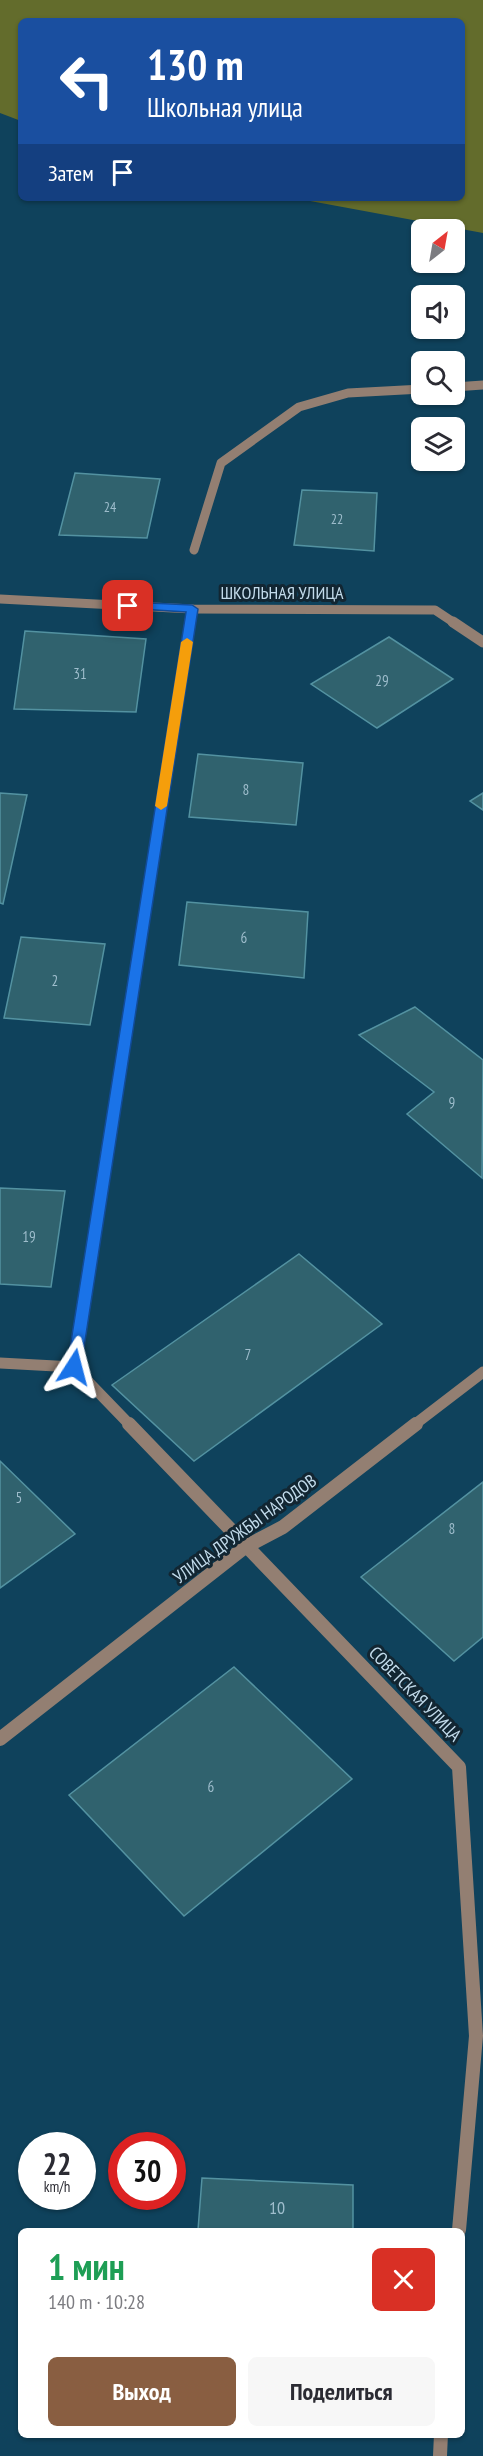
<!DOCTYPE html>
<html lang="ru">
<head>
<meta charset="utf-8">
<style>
	body { margin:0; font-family:"PT Sans Narrow",sans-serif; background:#f7f7f7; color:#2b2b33; height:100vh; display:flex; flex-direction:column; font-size:22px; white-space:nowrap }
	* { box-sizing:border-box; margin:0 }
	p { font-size:20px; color:#7c7c81 }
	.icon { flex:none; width:33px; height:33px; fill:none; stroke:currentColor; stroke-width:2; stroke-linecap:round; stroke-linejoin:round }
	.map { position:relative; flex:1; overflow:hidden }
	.drawer { position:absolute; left:18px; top:2228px; width:447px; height:210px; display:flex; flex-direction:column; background:#fff; border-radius:9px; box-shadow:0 2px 4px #0004 }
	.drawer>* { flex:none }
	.hud { position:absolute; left:18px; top:18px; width:447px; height:183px; border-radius:9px; box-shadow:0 2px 4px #0004; background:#1a4fa0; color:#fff; overflow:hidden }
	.needle { width:39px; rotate:31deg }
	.tools { position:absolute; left:411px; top:219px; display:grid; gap:12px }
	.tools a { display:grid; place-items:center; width:54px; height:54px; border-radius:9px; background:#fff; box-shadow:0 2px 4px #0004; font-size:30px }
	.speed { position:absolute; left:18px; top:2132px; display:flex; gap:12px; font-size:30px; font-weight:700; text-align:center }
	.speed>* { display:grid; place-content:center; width:78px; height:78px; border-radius:50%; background:#fff; box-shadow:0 2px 4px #0004; line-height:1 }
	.speed small { font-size:15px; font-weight:400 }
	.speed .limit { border:9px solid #d22; background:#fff; color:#111 }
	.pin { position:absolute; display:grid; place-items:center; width:51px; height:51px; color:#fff; margin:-26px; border-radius:12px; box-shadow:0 3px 9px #0006 }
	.me { position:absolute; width:66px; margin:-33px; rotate:9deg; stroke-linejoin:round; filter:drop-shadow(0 0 4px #0008) }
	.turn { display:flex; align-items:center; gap:21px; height:126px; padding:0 30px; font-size:27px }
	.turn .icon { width:78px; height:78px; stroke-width:2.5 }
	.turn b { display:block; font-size:42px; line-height:51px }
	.then { display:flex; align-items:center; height:57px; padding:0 30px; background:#0003; gap:12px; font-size:22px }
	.round { display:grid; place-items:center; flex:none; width:63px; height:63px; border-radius:9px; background:#f7f7f7 }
	.overview { display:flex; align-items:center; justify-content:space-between; height:102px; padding:0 30px }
	h1 { font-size:36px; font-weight:800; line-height:45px; color:#1e9e55 }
	.primary-button { display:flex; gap:12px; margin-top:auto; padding:12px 30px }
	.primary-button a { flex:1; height:69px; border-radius:9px; background:#895e41; color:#fff; font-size:24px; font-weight:800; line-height:69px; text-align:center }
	.primary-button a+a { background:#f7f7f7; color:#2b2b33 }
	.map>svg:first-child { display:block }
	.green { fill:#636c2c }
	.building { fill:#30626e; stroke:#5392a1; stroke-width:1.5 }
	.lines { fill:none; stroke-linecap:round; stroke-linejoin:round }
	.minor-far2 { stroke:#937f72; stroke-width:9 }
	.minor-far1 { stroke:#937f72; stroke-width:11 }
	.minor { stroke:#937f72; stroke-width:14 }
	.route { fill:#1a73e8; stroke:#114b97; stroke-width:1.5 }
	.slow { fill:#f59e0b }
	.labels { text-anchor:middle; stroke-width:6; stroke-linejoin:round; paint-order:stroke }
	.far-number-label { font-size:14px; fill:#9ebdcc }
	.number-label { font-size:15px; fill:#9ebdcc }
	.street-label { font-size:18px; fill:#c2dbeb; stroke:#122632 }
	.near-number-label { font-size:18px; fill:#9ebdcc }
</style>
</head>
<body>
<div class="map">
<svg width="483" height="2456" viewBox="0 0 483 2456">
	<rect width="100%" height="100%" fill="#0f425c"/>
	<!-- green -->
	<path class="green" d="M0,0H483V233L294,198H462V21H21V121L0,113Z"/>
	<!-- building -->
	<g class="building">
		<path d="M75,473L160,479L147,538L59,535Z"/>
		<path d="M302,490L377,493L374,551L294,545Z"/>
		<path d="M25,631L146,639L136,712L14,709Z"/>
		<path d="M389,637L453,679L377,728L311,684Z"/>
		<path d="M198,754L303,763L296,825L189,817Z"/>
		<path d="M0,793L27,795L3,904L0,903Z"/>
		<path d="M483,793V810L470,801Z"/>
		<path d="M187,902L308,912L304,978L179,965Z"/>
		<path d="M21,937L105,944L90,1025L4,1018Z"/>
		<path d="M415,1007L483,1060L482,1178L407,1114L434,1092L359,1035Z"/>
		<path d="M0,1188L65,1191L51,1287L0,1284Z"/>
		<path d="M299,1254L382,1324L194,1461L112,1385Z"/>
		<path d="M0,1461L75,1534L0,1588Z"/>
		<path d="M483,1482V1637L454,1661L361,1577Z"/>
		<path d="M234,1667L352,1779L184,1916L69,1795Z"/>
		<path d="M202,2178L353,2185V2230H198Z"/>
	</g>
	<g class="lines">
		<!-- minor-far2 -->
		<g class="minor-far2">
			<path d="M454,387L483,385"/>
			<path d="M194,550L221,463L299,407L348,393L422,389"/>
			<path d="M0,599L192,609L435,610L456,624"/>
			<path d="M190,624L192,609"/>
		</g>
		<!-- minor-far1 -->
		<g class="minor-far1">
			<path d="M453,622L483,642"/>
			<path d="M0,1363L74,1367L130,1425"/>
			<path d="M74,1367L190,622"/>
			<path d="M414,1425L483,1372"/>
		</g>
		<!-- minor -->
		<g class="minor">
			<path d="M129,1424L459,1767L476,2036L459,2230"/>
			<path d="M0,1739L245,1547L283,1527L416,1424"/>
			<path d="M440,2456L441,2434"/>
		</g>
	</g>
	<!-- route -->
	<path class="route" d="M128,602L192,605L198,609L81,1367L79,1371H69L67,1367L186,612L124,608V603Z"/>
	<!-- slow -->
	<path class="slow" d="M187,638L193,642L167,806L161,810L155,806L181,642Z"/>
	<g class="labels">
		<!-- far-number labels -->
		<g class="far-number-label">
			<text x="110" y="512">24</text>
			<text x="337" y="524">22</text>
		</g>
		<!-- number labels -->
		<g class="number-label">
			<text x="80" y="679">31</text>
			<text x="382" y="686">29</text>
			<text x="246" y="795">8</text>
			<text x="244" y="943">6</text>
			<text x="55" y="986">2</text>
			<text x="452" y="1108">9</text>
			<text x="29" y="1242">19</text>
			<text x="248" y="1360">7</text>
			<text x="19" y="1503">5</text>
			<text x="452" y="1534">8</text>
			<text x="211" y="1792">6</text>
		</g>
		<!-- street labels -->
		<g class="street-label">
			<text x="282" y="599">ШКОЛЬНАЯ УЛИЦА</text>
			<text transform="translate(245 1529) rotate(-36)" y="6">УЛИЦА ДРУЖБЫ НАРОДОВ</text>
			<text transform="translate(415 1694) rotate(46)" y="6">СОВЕТСКАЯ УЛИЦА</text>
		</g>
		<!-- near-number labels -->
		<g class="near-number-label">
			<text x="277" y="2214">10</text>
		</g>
	</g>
</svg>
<div class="tools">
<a><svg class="needle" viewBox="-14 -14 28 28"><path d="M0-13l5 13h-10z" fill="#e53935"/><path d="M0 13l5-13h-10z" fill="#7c7c81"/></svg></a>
<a><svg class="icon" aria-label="sound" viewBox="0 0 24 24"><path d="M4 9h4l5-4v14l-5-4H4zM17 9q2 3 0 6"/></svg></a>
<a><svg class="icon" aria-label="search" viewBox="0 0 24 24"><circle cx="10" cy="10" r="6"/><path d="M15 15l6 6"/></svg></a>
<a><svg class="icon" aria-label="layers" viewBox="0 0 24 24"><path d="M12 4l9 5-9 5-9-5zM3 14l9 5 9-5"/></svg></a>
</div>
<div class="speed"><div>22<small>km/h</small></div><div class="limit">30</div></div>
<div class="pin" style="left:128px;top:606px;background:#d93025"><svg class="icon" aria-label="arrive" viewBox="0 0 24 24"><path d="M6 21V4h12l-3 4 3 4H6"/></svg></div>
<svg class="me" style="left:74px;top:1367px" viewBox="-20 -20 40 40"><path d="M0-17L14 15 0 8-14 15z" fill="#1a73e8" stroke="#fff" stroke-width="4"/></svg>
<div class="hud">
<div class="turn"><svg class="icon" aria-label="left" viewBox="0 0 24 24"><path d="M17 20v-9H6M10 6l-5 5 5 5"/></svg><div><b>130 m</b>Школьная улица</div></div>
<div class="then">Затем<svg class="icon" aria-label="arrive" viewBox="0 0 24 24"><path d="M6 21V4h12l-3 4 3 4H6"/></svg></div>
</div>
<section class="drawer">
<div class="overview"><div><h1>1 мин</h1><p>140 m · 10:28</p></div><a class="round" style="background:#d93025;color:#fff"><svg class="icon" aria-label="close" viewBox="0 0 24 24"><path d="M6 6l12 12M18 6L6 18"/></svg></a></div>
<div class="primary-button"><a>Выход</a><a>Поделиться</a></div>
</section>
</div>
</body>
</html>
